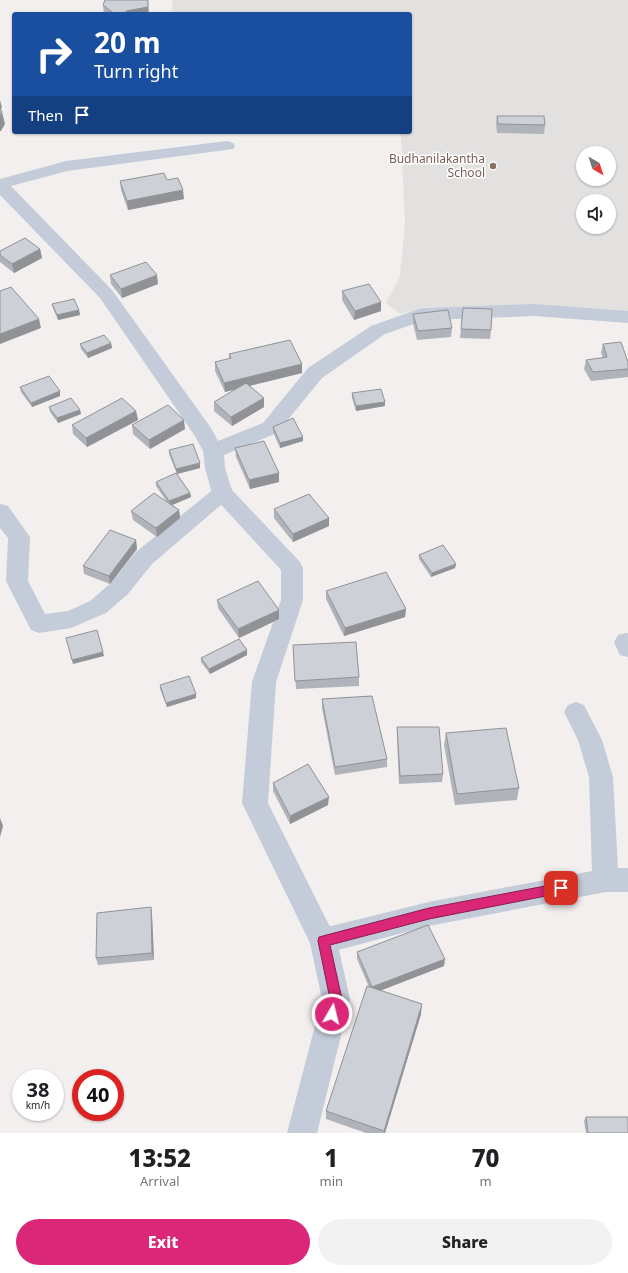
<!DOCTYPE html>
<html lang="en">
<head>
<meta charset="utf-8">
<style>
	body { margin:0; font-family:"Noto Sans",sans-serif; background:#f2f2f2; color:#202124; height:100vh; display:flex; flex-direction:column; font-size:15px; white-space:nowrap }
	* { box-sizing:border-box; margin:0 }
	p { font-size:13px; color:#757577 }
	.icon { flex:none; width:22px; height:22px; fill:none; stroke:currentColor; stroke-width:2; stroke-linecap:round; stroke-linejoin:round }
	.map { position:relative; height:1133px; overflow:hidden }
	.side { display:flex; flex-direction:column; background:#fff; flex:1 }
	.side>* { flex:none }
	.top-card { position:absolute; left:12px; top:12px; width:400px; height:122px; border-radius:4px; box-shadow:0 1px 3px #0004; background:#1a4fa0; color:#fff; overflow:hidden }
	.needle { width:26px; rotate:141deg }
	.fabs { position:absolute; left:576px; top:146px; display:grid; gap:8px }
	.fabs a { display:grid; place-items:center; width:40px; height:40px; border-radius:50%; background:#fff; box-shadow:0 1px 3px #0004; font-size:20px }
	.speed { position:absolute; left:12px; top:1069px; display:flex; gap:8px; font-size:20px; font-weight:700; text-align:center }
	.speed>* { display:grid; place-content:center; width:52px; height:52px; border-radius:50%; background:#fff; box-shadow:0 1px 3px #0004; line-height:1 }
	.speed small { font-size:10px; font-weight:400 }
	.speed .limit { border:6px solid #d22; background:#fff; color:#111 }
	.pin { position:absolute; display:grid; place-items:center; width:34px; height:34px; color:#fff; margin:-17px; border-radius:8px; box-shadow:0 2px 6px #0006 }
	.me { position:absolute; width:44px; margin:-22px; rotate:8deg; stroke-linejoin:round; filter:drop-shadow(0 0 3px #0008) }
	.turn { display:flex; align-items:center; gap:14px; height:84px; padding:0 16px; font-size:18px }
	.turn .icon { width:52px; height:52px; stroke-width:2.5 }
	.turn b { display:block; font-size:28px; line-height:34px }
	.then { display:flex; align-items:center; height:38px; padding:0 16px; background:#0003; gap:8px; font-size:15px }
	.eta { display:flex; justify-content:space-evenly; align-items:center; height:68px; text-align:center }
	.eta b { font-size:24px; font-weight:800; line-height:28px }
	.primary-button { display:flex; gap:8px; margin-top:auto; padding:8px 16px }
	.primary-button a { flex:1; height:46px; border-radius:24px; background:#db2777; color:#fff; font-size:16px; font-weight:800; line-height:46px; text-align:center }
	.primary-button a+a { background:#f2f2f2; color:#202124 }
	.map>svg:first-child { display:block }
	.education { fill:#e3e0e0; fill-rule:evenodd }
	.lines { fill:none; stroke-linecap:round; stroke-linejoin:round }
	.minor { fill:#c3ccd8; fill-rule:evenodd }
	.tertiary { fill:#c3ccd8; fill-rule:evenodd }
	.wall { fill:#b0b3b9 }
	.shaded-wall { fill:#909296 }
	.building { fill:#cdd0d7; stroke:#909296 }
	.route { fill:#db2777; stroke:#8e194d }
	.education-dot { fill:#8d6e63; stroke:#fff; stroke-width:1.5 }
	.labels { text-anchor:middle; stroke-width:3; stroke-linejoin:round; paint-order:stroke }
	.far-education-label { font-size:12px; fill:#785e54; stroke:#fff; text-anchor:end }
</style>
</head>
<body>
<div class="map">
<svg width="628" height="1133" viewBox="0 0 628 1133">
	<rect width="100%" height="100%" fill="#f2efee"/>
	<!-- education -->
	<path class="education" d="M173,0H628V314L548,306L427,307L400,314L386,303L400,276L405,224L401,136L397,132H410V14H171ZM583,153H609V179H583ZM583,201H609V227H583Z"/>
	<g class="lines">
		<!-- minor -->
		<g class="minor">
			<path d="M227,141L233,143L235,146L233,149L67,171L0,189V179L66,161Z"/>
			<path d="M222,485L229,488L232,493L229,498L152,564L127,595L106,613L71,628L39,633L31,630L6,581L8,538L0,528V504L8,506L30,537L28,581L45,614L68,611L90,601L111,583L136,552L215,488Z"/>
			<path d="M626,633H628V657L620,655L614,642L618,635Z"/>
			<path d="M576,702L584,705L602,740L613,777L618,868H628V892H606L429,926L323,954L313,950L309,941L313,932L323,928L429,902L592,871L589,777L578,740L564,712L568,705Z"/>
		</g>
		<!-- tertiary -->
		<path class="tertiary" d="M0,180L6,181L112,290L211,428L218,441L263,423L308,368L371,326L416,310L423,308L534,304L628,311V323L534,316L425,320L385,334L322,378L277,433L224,455L225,468L232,490L300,562L303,568V600L276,682L268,803L337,941L350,999L317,1133H287L322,999L310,943L242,803L252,682L281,600V570L215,498L212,493L205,468L203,451L195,436L100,298L0,195Z"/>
	</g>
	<!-- wall -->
	<g class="wall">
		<path d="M148,0L149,14H104L103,5Z"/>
		<path d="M497,116L545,125L544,134L497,133L496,125Z"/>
		<path d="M167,180L184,199L128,210L121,190L120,181Z"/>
		<path d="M40,249L42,258L14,273L0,262V251Z"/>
		<path d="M110,275L158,284L122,298L111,284Z"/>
		<path d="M342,291L381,311L354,320L342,300Z"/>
		<path d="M52,304L79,310L80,315L58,320L53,308Z"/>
		<path d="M413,314L452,328L451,337L417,340L413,323Z"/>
		<path d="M462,317L491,330L490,339L460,338Z"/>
		<path d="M111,343L112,348L88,358L81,349L80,344Z"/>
		<path d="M603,344L628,362V377L591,381L584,369L586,360L603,358L601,353Z"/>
		<path d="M229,354L302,364V373L249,386L264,398V407L232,426L214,411V402L236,389L225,392L215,371V362L229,359Z"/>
		<path d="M20,387L60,391V396L32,407L21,392Z"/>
		<path d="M352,393L385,402V406L356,411L352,398Z"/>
		<path d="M49,407L80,410L81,414L58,423L50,412Z"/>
		<path d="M136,411L138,420L87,447L73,434L72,425Z"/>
		<path d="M132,425L185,429L150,449L133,434Z"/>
		<path d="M273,427L303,441L280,448L273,432Z"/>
		<path d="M235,448L279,473V482L250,489L236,457Z"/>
		<path d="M169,450L200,468L177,474L190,493L191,497L172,505L179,510L180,518L157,537L133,520L131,511L167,502L156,486V482L177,474L169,454Z"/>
		<path d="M274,509L329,518V526L293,542L274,518Z"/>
		<path d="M136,540L137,549L110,584L84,574L83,566Z"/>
		<path d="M419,555L456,564L455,568L431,577L419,559Z"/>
		<path d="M326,591L406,609L405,617L344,636L326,599Z"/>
		<path d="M217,600L279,619L239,638L218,608Z"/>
		<path d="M293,645L359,677V686L296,689Z"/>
		<path d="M247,650V655L210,674L201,662V658Z"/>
		<path d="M160,685L196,698L167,707L160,689Z"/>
		<path d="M322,699L387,759V767L335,775L322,708Z"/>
		<path d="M397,727L443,774L442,782L399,784L397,735Z"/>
		<path d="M446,733L519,788L517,800L455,805L444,745Z"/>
		<path d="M273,783L328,805L290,824L273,791Z"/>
		<path d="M151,907L152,915L154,960L98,965L96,958Z"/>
		<path d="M357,952L444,966L380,990L421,1014L385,1133H366L326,1119V1111L369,987L357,959Z"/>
		<path d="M586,1117L628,1133H586L584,1121Z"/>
	</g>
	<!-- shaded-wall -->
	<g class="shaded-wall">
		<path d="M148,7L149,14H126V11Z"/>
		<path d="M0,100L2,108L0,109Z"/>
		<path d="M2,112L5,124L1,131H0V116Z"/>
		<path d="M183,190L184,199L128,210L127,201Z"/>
		<path d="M40,249L42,258L14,273L12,264Z"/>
		<path d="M157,275L158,284L122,298L121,289Z"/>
		<path d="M381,302V311L354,320L355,311Z"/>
		<path d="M79,310L80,315L58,320L57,315Z"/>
		<path d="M39,319L41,328L0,344V334Z"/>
		<path d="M111,343L112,348L88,358L87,353Z"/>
		<path d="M302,364V373L225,392L224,383Z"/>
		<path d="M60,391V396L32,407L31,403Z"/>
		<path d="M264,398V407L232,426L231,417Z"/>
		<path d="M385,402V406L356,411V406Z"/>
		<path d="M80,410L81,414L58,423L57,418Z"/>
		<path d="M136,411L138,420L87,447L86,438Z"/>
		<path d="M184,420L185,429L150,449L149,440Z"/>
		<path d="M303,437V441L280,448V443Z"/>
		<path d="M200,463V468L177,474L176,469Z"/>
		<path d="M279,473V482L250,489L249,480Z"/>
		<path d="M190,493L191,497L170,506L169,501Z"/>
		<path d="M179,510L180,518L157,537L156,528Z"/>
		<path d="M329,518V526L293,542V534Z"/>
		<path d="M136,540L137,549L110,584L109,576Z"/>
		<path d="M456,564L455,568L431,577L432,573Z"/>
		<path d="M406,609L405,617L344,636L345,628Z"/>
		<path d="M279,610V619L239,638L238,629Z"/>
		<path d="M247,650V655L210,674L209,669Z"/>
		<path d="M103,652L104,656L73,664L72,660Z"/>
		<path d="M196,694V698L167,707L166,703Z"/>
		<path d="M329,797L328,805L290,824V816Z"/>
		<path d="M0,818L3,826L0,837Z"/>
		<path d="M151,907L152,915L154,960L152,953Z"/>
		<path d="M445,959L444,966L372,994V987Z"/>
		<path d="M422,1004L421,1014L385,1133H384Z"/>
	</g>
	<!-- building -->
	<g class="building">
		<path d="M105,0H148V7L126,11V14H111L112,12L103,5Z"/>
		<path d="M0,108L2,112L0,116Z"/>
		<path d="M497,116H544L545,125L498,124Z"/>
		<path d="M164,173L167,180L178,178L183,190L127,201L120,181Z"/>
		<path d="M25,238L40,249L12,264L0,255V251Z"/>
		<path d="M146,262L157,275L121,289L110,275Z"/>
		<path d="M369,284L381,302L355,311L342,291Z"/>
		<path d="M11,287L39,319L0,334V291Z"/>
		<path d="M74,299L79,310L57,315L52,304Z"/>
		<path d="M463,308L492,309L491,330L461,329Z"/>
		<path d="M448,310L452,328L418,331L413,314Z"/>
		<path d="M104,335L111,343L87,353L80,344Z"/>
		<path d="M290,340L302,364L224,383L215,362L231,358L229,354Z"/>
		<path d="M621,342L628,362V369L593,372L586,360L607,357L603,344Z"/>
		<path d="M49,376L60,391L31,403L20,387Z"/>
		<path d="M246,383L264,398L231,417L214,402Z"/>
		<path d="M381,389L385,402L356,406L352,393Z"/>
		<path d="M71,398L80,410L57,418L49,407Z"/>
		<path d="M122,398L136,411L86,438L72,425Z"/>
		<path d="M168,405L184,420L149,440L132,425Z"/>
		<path d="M293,418L303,437L280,443L273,427Z"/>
		<path d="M264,441L279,473L249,480L235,448Z"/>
		<path d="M193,444L200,463L176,469L169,450Z"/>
		<path d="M176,473L190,493L169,501L156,482Z"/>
		<path d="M154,493L179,510L156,528L131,511Z"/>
		<path d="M309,494L329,518L293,534L274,509Z"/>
		<path d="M110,530L136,540L109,576L83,566Z"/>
		<path d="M443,545L456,564L432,573L419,555Z"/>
		<path d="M386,572L406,609L345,628L326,591Z"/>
		<path d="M258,581L279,610L238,629L217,600Z"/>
		<path d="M97,630L103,652L72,660L66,638Z"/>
		<path d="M239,639L247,650L209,669L201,658Z"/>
		<path d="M356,642L359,677L295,681L293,645Z"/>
		<path d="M189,676L196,694L166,703L160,685Z"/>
		<path d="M372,696L387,759L335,767L322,699Z"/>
		<path d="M397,727H439L443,774L400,776Z"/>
		<path d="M506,728L519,788L457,794L446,733Z"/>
		<path d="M308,764L329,797L290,816L273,783Z"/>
		<path d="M151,907L152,953L96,958L97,913Z"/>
		<path d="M428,925L445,959L372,987L357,952Z"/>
		<path d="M367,986L422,1004L384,1131L326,1111Z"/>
		<path d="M586,1117H628V1133H588Z"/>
	</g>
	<!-- route -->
	<path class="route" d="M561,883L565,884L567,888L565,892L561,893L429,919L330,945L342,999L336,1018L332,1019L328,1018L326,1014L330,999L318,941L319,937L429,908Z"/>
	<!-- markers -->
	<circle class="education-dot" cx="493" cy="166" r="4"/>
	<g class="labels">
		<!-- far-education labels -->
		<g class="far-education-label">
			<text x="485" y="163">Budhanilakantha<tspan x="485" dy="14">School</tspan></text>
		</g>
	</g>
</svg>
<div class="fabs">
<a><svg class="needle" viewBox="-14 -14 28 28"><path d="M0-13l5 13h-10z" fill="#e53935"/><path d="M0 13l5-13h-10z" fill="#757577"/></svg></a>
<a><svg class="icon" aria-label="sound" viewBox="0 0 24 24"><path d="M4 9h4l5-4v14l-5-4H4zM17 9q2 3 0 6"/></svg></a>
</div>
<div class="speed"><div>38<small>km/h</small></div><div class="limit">40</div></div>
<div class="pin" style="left:561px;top:888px;background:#d93025"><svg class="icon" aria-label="arrive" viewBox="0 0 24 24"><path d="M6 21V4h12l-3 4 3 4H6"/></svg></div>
<svg class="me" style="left:332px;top:1014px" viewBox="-20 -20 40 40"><circle r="17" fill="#db2777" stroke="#fff" stroke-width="3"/><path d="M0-11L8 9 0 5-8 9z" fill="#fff"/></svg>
<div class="top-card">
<div class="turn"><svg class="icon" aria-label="right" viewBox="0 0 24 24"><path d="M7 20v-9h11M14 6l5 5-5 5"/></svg><div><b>20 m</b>Turn right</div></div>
<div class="then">Then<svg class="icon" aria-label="arrive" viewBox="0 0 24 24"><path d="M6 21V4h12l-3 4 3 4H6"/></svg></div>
</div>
</div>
<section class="side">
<div class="eta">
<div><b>13:52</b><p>Arrival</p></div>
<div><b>1</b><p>min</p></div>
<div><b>70</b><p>m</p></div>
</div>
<div class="primary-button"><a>Exit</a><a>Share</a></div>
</section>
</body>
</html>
